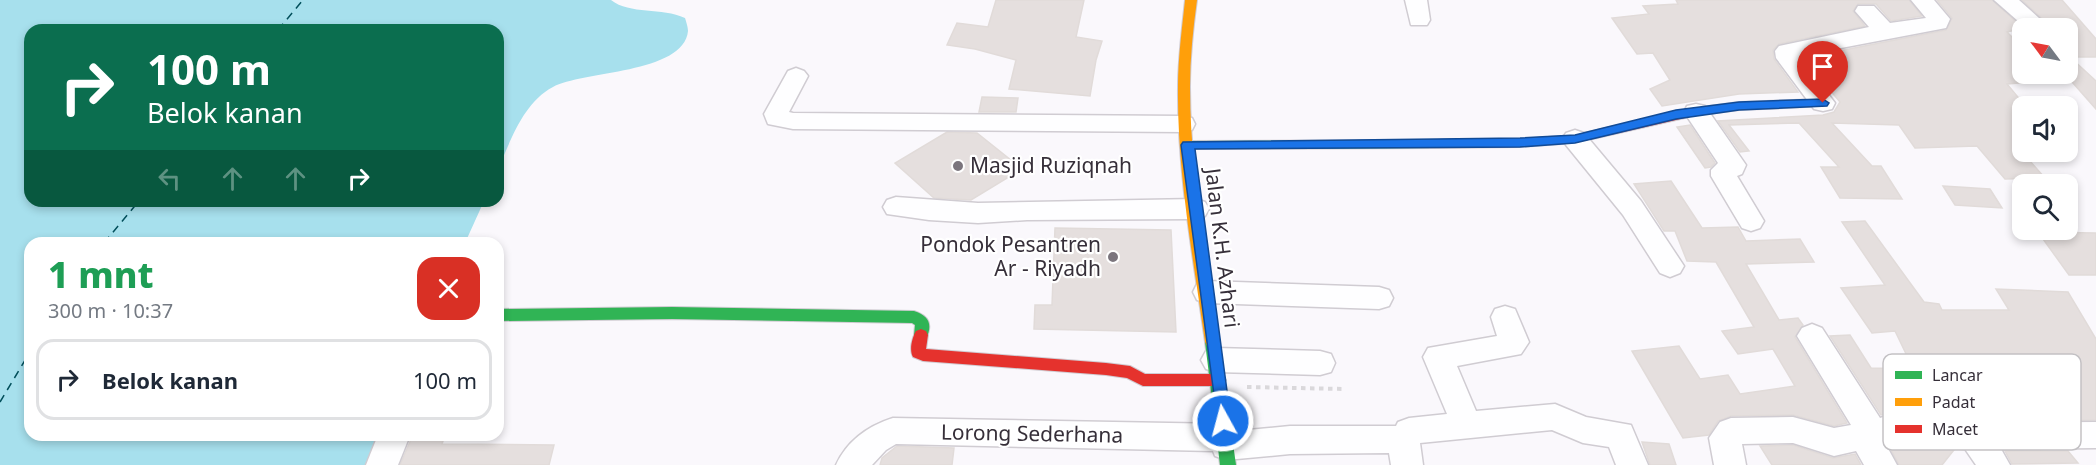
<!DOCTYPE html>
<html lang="id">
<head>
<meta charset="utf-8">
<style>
	body { margin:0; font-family:"Noto Sans",sans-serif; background:#f6f6f7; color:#1f2937; height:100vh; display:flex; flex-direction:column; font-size:22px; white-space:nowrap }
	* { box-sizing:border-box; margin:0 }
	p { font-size:20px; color:#747a83 }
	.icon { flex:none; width:33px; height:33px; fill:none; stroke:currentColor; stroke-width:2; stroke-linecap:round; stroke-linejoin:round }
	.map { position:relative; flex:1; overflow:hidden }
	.details { position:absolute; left:24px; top:237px; width:480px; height:204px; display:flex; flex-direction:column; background:#fff; border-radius:18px; box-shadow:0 3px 9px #0003 }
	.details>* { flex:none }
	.banner { position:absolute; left:24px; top:24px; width:480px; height:183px; border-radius:18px; box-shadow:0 3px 9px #0003; background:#0b6e4f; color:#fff; overflow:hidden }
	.needle { width:39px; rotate:302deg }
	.buttons { position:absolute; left:2012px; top:18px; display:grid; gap:12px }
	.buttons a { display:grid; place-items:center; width:66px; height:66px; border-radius:12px; background:#fff; box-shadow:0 3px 9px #0003; font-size:30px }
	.pin { position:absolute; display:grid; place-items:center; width:51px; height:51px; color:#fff; margin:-62px -26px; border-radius:50% 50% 50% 0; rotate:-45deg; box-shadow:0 0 6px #0007 }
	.pin .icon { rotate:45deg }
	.me { position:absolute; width:66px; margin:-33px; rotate:353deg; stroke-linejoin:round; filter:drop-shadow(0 0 4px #0008) }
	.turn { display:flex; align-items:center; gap:21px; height:126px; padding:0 24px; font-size:27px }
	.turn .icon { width:78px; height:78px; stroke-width:2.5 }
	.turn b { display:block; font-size:42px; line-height:51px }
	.lanes { display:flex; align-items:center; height:57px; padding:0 24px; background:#0003; justify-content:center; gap:30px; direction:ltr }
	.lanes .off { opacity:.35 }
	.round { display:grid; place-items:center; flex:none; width:63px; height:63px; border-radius:18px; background:#f6f6f7 }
	.headline { display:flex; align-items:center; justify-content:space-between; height:102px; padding:0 24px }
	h1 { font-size:36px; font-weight:800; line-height:45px; color:#1e9e55 }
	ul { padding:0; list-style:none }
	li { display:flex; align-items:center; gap:18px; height:81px; margin:0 12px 9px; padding:0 12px; border:3px solid #e0e1e3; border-radius:18px }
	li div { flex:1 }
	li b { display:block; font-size:22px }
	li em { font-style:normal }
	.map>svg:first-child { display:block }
	.water { fill:#a7e0ed }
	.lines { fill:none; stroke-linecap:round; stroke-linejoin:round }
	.ferry { stroke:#024f5b; stroke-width:1.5; stroke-dasharray:8 6; stroke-linecap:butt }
	.building { fill:#e5dfde; stroke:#e1dbd9; stroke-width:1.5 }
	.street-casing { stroke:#d0ccd2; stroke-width:3 }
	.fast-casing { stroke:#d0ccd2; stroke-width:2 }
	.slow-casing { stroke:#d0ccd2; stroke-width:2 }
	.jam-casing { stroke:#d0ccd2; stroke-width:2 }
	.path { stroke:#dad8db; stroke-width:4; stroke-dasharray:4.5 4.5; stroke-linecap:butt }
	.street { fill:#fefeff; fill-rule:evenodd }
	.fast { fill:#30b455; fill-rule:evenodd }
	.slow { fill:#ff9f0a; fill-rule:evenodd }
	.jam { fill:#e5322d; fill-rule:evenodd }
	.route { fill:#1a73e8; stroke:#114b97; stroke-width:1.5 }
	.poi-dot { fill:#7b757d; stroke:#fff; stroke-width:2 }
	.labels { text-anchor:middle; stroke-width:4.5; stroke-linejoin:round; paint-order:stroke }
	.poi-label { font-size:21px; fill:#362f39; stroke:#fff; text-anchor:start }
	.street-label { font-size:21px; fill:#362f39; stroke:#fff }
	.key { fill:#fff; stroke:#c3c1c4; stroke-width:1.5 }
	.key-label { font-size:16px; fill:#362f39 }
</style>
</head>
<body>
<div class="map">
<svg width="2096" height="465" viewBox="0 0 2096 465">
	<rect width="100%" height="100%" fill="#faf8fc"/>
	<!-- water -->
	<path class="water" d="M0,0H611C630,15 662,7 685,18C686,21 688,27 688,31C684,74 581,71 553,87C523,103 511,140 498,169V30H30V201H484L465,243H30V435H381L369,465H0Z"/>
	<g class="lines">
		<!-- ferry -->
		<g class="ferry">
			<path d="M278,30L303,0"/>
			<path d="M104,243L139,201"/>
			<path d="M0,402L30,352"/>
		</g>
	</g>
	<!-- building -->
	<g class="building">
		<path d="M996,0H1084L1076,37L1102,41L1096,60L1090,96L1009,89L1016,60L975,49L947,45L957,23L988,27Z"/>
		<path d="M1676,0H1909L1922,16L1891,21L1876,4H1858L1853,11L1865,26L1779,44L1773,50L1774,59L1798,92L1739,94L1662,106L1650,89L1670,80L1653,53L1637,54L1612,18L1649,14L1643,6L1678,4Z"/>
		<path d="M1937,0H1992L2023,28L2007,32L2022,47V74H2048L2055,80L2007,84L2022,102V152L2045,178L2005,179L1977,146L1915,148L1899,125L1832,123L1872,166H1881L1902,199L1840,198L1821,167H1839L1799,123L1729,125L1749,151L1740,152L1718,121L1823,115L1834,112L1840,102L1803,58L1946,30L1952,18Z"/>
		<path d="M2022,0H2062L2096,39V57H2070L2096,81V109L2065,74L2067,28H2052Z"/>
		<path d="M982,97L1018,98L1016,112H979Z"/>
		<path d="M1690,125L1715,163L1711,167L1705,168L1677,127Z"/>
		<path d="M947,132L977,133L1022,169L971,200L934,198L895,163Z"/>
		<path d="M1671,181L1702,228L1738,227L1746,241L1800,239L1814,262L1746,264L1779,320L1798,318L1803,325L1795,337L1847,423L1834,426L1793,415L1731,416L1718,421L1709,435L1683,438L1632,351L1679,346L1700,379L1728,375L1740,394L1795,386L1773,349L1738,354L1722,331L1754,327L1716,262L1687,261L1675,231H1664L1634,184Z"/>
		<path d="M1943,186L1990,189L2002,208L1955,205Z"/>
		<path d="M1865,221L1924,302L1939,304L1942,310H2009L1996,289L2068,292L2096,339V420L1974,421L1941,419L1899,410L1881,415L1830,336L1850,335L1871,368L1914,369L1933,402L1980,403L1955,365L1910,362L1895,331L1872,333L1841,288L1885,285L1842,222Z"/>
		<path d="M1055,228L1171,230L1176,332L1034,329L1035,305H1052Z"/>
		<path d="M2038,232L2096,233V275H2069Z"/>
		<path d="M445,435L442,444L554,445L549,465H400L412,437Z"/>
		<path d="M1899,440L1941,449L1954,450L1942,465H1899L1888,444Z"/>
		<path d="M1642,442L1669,444L1676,465H1650Z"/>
		<path d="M1793,445L1833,458L1855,454L1861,465H1772L1760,446Z"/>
		<path d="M897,446L954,448L952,465H880L882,458Z"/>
		<path d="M2005,451H2068L2078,463L2012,464Z"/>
	</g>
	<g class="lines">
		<defs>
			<g id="street">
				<path d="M1405,0H1427L1430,20L1427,25H1411Z"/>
				<path d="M1911,0H1934L1950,19L1946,28L1799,56L1835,103L1832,109L1823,111L1814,109L1776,58L1775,51L1779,46L1869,27L1855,11L1858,6H1874L1890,23L1926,18Z"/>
				<path d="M1994,0H2019L2050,28H2026Z"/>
				<path d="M796,68L804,71L808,76L789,112L793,113L1183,116L1192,118L1195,124L1192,130L1183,132L793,129L768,124L764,114L788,71Z"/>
				<path d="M1696,104L1705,106L1746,165L1742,174L1737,176L1764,221L1760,228L1751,231L1742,228L1711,176V170L1718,163L1684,112L1687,106Z"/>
				<path d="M1575,130L1584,133L1641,201L1684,266L1680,273L1670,277L1660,273L1623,215L1566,145L1562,139L1566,133Z"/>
				<path d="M896,197L978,203L1196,199L1205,202L1209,209L1205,216L1196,219L1027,220L978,223L929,220L887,214L883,207L887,200Z"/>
				<path d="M1207,281L1379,287L1389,290L1393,298L1389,306L1379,309L1207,303L1197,300L1193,292L1197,284Z"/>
				<path d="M1505,306L1515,309L1529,342L1521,354L1457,366L1476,411L1555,404L1586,417L1631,425L1648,465H1616L1609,447L1583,443L1552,430L1420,443L1423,465H1391L1389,453L1290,454L1226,460L1215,456L1213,451L896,444L886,450L872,465H836C847,441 868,426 893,418L1225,424L1237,431L1290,426H1396L1398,422L1409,418L1447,414L1423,357L1428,348L1497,336L1491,317L1495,309Z"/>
				<path d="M1812,324L1822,328L1880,418L1899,412L1941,421L1974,423L2096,422V448L2001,449L2010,465H1976L1965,449L1941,447L1899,438L1885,443L1897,465H1864L1856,451L1834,456L1793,443L1742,444L1746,465H1714L1709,438L1720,422L1731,418L1793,417L1834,428L1851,425L1797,336L1802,328Z"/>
				<path d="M1216,348L1320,351L1331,354L1335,363L1331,372L1320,375L1216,372L1206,369L1201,360L1206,351Z"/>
				<path d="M378,435H410L398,465H366Z"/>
			</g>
			<g id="fast">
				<path d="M1436,140L1442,144L1436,148L1188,149L1182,145L1188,141Z"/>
				<path d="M672,307L914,311C929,316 933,324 926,339L921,341L916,339L914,335L915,325L912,323L672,319L498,321V309Z"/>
				<path d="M1212,336L1217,338L1219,342L1236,465H1220L1205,342L1207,338Z"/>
			</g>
			<g id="slow">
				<path d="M1185,0H1197C1193,29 1190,58 1190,87C1190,173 1207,257 1219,342L1217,346L1212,348L1207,346L1205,342C1193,257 1177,172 1178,87C1178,58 1182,29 1185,0Z"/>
				<path d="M1823,99L1829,103L1827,106L1739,110L1694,116L1688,112L1694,108L1739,102Z"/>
			</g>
			<g id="jam">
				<path d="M1694,108L1698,109L1700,112L1698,115L1575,143L1520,147L1436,148L1430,144L1436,140L1520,139L1575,135Z"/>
				<path d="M921,329L926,331L928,335L926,349L1106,363L1130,366L1145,374H1218L1223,376L1226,380L1223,384L1218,386H1143L1127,378L1106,375L923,361L913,357C909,350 912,338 916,331Z"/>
			</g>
		</defs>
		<!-- street casing -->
		<use href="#street" class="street-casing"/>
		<!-- fast casing -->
		<use href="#fast" class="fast-casing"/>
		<!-- slow casing -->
		<use href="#slow" class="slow-casing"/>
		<!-- jam casing -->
		<use href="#jam" class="jam-casing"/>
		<!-- path -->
		<path class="path" d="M1247,387L1345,389"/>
		<!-- street -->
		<use href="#street" class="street"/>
		<!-- fast -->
		<use href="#fast" class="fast"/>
		<!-- slow -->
		<use href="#slow" class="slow"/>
		<!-- jam -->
		<use href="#jam" class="jam"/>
	</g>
	<!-- route -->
	<path class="route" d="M1823,99L1829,103L1827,106L1739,110L1676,119L1575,143L1520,147L1195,149L1231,421L1229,425H1218L1181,145L1183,142L1520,138L1575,135L1676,110L1739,102Z"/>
	<!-- markers -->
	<g class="poi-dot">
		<circle cx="958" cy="166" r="6"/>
		<circle cx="1113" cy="257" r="6"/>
	</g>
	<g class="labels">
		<!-- poi labels -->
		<g class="poi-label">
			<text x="970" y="173">Masjid Ruziqnah</text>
			<text x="1101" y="252" text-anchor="end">Pondok Pesantren<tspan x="1101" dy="24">Ar - Riyadh</tspan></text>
		</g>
		<!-- street labels -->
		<g class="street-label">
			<text transform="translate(1222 248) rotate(83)" y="7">Jalan K.H. Azhari</text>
			<text transform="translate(1032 434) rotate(1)" y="7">Lorong Sederhana</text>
		</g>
	</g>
	<!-- legend -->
	<rect x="1883" y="354" width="198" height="96" rx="9" class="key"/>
	<rect x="1895" y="371" width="27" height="8" fill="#30b455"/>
	<rect x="1895" y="398" width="27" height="8" fill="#ff9f0a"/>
	<rect x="1895" y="425" width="27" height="8" fill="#e5322d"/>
	<g class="key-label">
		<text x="1932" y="381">Lancar</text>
		<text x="1932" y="408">Padat</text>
		<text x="1932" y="435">Macet</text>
	</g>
</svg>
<div class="buttons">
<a><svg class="needle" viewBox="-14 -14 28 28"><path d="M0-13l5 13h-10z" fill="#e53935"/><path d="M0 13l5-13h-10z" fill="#747a83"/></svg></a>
<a><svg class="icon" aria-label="sound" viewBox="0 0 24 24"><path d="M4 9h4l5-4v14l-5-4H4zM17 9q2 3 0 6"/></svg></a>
<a><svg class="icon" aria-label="search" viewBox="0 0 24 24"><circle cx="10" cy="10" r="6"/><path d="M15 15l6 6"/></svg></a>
</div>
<div class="pin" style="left:1823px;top:103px;background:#d93025"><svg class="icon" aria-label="arrive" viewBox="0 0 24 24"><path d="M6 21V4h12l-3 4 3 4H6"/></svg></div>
<svg class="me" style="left:1223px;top:421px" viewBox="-20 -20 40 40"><circle r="17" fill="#1a73e8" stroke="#fff" stroke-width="3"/><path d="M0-11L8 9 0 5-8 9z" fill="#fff"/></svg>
<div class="banner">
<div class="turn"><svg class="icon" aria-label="right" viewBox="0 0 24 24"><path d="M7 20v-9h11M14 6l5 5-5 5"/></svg><div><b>100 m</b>Belok kanan</div></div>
<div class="lanes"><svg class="icon off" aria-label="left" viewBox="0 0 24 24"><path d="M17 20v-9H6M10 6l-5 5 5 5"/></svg><svg class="icon off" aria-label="ahead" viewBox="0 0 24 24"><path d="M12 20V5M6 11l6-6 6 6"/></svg><svg class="icon off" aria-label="ahead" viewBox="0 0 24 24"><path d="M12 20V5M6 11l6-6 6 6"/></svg><svg class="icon" aria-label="right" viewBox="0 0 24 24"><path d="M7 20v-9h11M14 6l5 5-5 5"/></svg></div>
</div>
<section class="details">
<div class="headline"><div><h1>1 mnt</h1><p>300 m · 10:37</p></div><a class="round" style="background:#d93025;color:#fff"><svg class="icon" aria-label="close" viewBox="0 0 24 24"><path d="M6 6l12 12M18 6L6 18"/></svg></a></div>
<ul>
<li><svg class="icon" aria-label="right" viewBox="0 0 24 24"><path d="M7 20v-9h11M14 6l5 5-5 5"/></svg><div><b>Belok kanan</b></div><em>100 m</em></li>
</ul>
</section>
</div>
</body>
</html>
